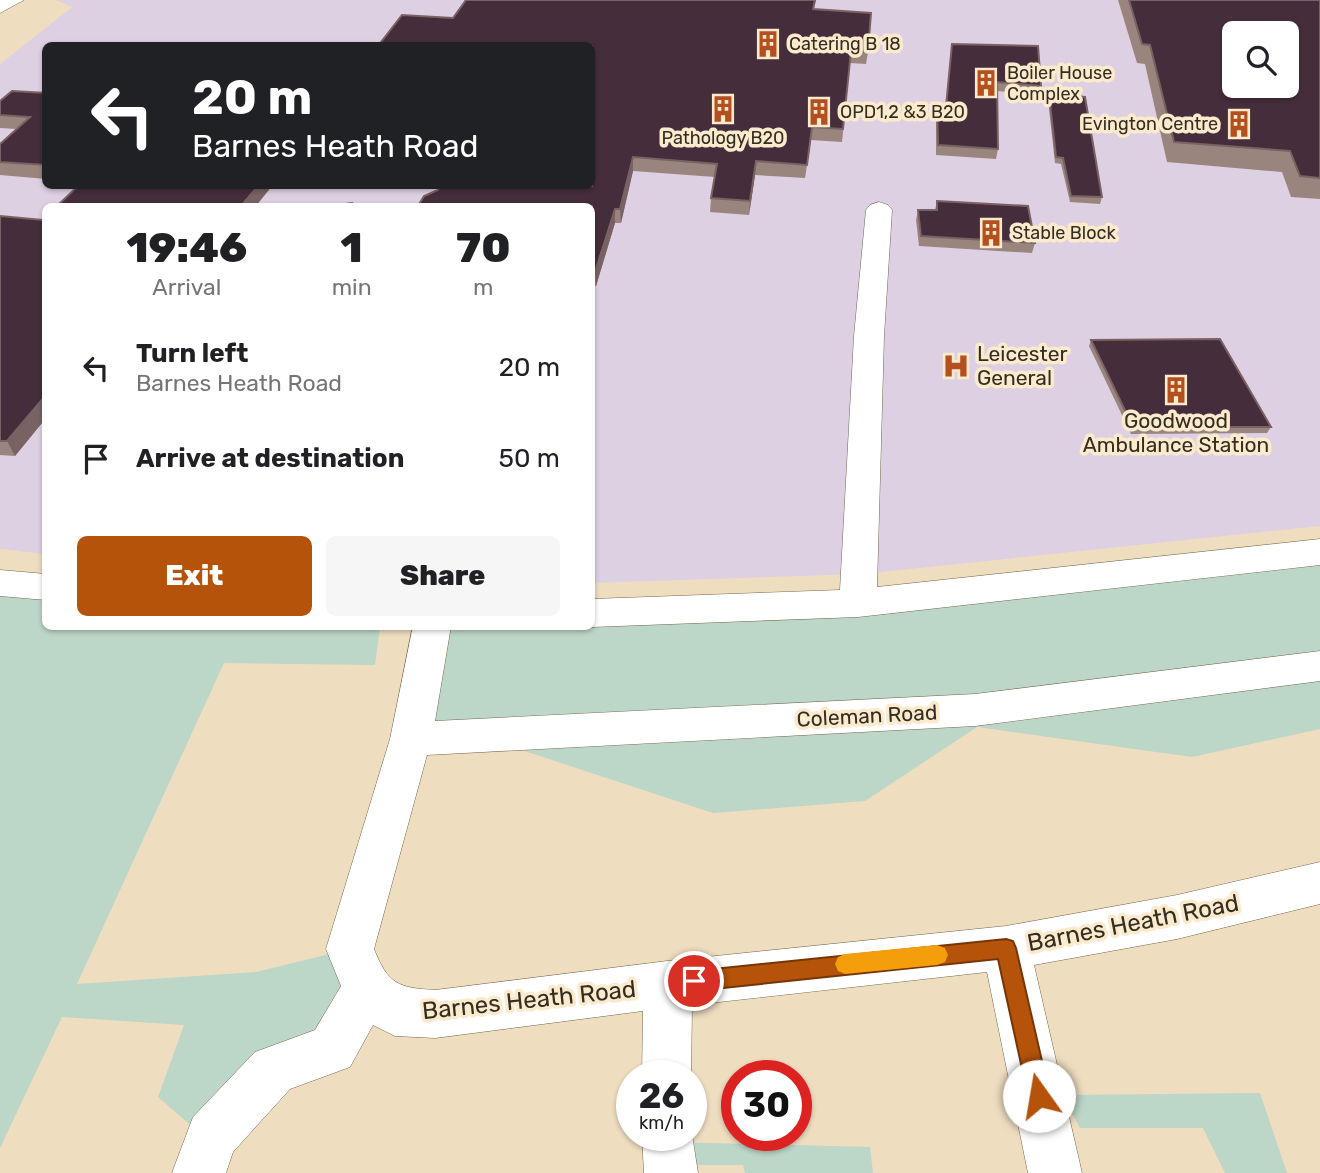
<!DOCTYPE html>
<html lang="en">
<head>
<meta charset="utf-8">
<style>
	body { margin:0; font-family:Rubik,sans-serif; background:#f6f6f6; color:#202124; height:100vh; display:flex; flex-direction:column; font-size:26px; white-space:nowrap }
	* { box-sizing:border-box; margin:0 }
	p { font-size:23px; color:#757577 }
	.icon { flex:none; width:38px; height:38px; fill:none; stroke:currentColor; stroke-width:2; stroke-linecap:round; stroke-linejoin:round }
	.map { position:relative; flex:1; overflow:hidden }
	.drawer { position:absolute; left:42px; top:203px; width:553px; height:427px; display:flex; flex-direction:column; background:#fff; border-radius:10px; box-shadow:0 2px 5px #0004 }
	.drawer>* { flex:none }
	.guide { position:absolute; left:42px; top:42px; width:553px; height:147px; border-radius:10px; box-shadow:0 2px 5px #0004; background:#202124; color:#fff; overflow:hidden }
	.fabs { position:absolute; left:1222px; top:21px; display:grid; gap:14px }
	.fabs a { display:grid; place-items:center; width:77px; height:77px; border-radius:10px; background:#fff; box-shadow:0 2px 5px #0004; font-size:35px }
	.speed { position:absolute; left:616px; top:1060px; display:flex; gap:14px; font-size:35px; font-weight:700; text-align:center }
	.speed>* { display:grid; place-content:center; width:91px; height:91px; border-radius:50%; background:#fff; box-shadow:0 2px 5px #0004; line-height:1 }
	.speed small { font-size:18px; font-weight:400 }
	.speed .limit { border:10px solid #d22; background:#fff; color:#111 }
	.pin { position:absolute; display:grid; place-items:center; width:60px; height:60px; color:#fff; margin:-30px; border:4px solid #fff; border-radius:50%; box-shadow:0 2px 7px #0007 }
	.me { position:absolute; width:77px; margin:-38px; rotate:347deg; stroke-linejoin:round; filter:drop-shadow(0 0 5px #0008) }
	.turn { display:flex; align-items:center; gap:24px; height:147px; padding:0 35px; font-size:32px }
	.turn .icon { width:91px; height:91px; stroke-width:2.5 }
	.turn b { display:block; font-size:49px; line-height:60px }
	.eta { display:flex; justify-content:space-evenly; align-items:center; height:119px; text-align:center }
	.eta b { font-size:42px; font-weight:800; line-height:49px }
	.button { display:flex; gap:14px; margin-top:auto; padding:14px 35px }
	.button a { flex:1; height:80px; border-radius:10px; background:#b45309; color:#fff; font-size:28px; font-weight:800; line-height:80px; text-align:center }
	.button a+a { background:#f6f6f6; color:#202124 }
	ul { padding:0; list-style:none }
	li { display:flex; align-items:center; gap:21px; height:91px; padding:0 35px }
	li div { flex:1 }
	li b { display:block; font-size:26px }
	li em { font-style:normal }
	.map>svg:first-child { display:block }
	.medical { fill:#ded0e3; fill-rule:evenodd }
	.green { fill:#bcd6c8 }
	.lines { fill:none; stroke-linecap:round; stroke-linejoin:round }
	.minor-casing { stroke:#75654c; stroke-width:1 }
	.minor { fill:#fff; fill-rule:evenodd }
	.wall { fill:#9a857e }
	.shaded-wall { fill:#796263 }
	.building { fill:#462d3b; stroke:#796263; stroke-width:2; fill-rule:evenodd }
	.route { fill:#b45309; stroke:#753606; stroke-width:2 }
	.slow { fill:#f59e0b }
	.labels { text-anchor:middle; stroke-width:7; stroke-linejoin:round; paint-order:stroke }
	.far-poi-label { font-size:18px; fill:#332d22; stroke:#fceacd; text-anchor:start }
	.poi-label { font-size:21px; fill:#332d22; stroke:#fceacd; text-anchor:start }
	.street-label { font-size:21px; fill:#332d22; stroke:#fceacd }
	.near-street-label { font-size:24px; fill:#332d22; stroke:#fceacd }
</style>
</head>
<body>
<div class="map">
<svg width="1320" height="1173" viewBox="0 0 1320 1173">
	<rect width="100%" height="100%" fill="#efddc0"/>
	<!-- medical -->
	<path class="medical" d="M56,0H1320V526L862,574L592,583V206H46L45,554L0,549V64L72,7ZM1234,33H1286V86H1234ZM46,46H592V186H46Z"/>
	<!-- green -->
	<g class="green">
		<path d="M1320,552V729L1192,757L977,727L865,801L713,813L476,735L411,739L432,627L592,626Z"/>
		<path d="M0,583L45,587L46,626L380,627L375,665L224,663L77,984L256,972L350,949L366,989L210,1142L158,1097L184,1025L62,1017L0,1148Z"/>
		<path d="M1260,1093L1287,1173H1225L1203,1128H1080L1062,1095Z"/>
		<path d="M668,1142L870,1147L873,1173H745L743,1165H670Z"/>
	</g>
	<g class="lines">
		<defs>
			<g id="minor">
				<path d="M0,0H24L0,13Z"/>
				<path d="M879,202L888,205L892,210L884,336L877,587L1320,539V565L858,617L592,627L590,626L592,599L840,590L854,336L866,210L870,205Z"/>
				<path d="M0,570L46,574V600L0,596Z"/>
				<path d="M413,626H451L435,721L975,694L1320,651V681L975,726L427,755L374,949C388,984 398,988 435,990L667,961L1006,926L1177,895L1320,862V904L1177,939L1034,965L1082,1173H1028L987,972L692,1005L691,1082V1076H642L643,1011L435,1038L395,1036L373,1025L350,1067L290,1089L233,1152L226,1173H172L193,1117L255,1052L315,1030L341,986L326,949L390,739Z"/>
				<path d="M691,1128L698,1173H644L642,1136H691Z"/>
			</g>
		</defs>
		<!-- minor casing -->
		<use href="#minor" class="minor-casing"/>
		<!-- minor -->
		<use href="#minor" class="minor"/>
	</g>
	<!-- wall -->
	<g class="wall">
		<path d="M466,0H816L814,9L868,52L866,64L850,63L842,142L811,140L805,178L755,175L749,215L710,212L711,198L715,177L633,171L621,223H615L596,286H592V186L453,18Z"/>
		<path d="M1118,0H1320V199L1291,197L1282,172L1167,162L1145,64L1137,63Z"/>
		<path d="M952,44L1041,86L1039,95L997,91L998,149L996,159L936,155V116L937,107H945Z"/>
		<path d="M46,93V179L0,175V144L16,129L0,128V101Z"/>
		<path d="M1049,94L1102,197L1100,204L1070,202L1061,164L1055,163L1048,100Z"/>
		<path d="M937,201L1035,243L1032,253L919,246L916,220L918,210H935Z"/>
		<path d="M0,216L43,220L46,218V418L15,456L0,455Z"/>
		<path d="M1091,340L1271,427L1267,433L1131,434L1089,346Z"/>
	</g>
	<!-- shaded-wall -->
	<g class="shaded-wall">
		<path d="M633,157V171L621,223L620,209Z"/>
		<path d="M756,161L755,175L749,215L750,201Z"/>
		<path d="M258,186H272L256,206H241Z"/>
		<path d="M615,209V223L596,286L595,272Z"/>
		<path d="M46,395V418L15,456L7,441Z"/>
	</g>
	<!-- building -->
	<g class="building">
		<path d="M466,0H815L813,9L871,13L868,52L851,51L843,129L812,127L807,165L756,161L750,201L711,198L717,164L633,157L620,209H615L595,272L592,271V206H418L424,196L438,190L440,186H592V46H378L402,15L453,18Z"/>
		<path d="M1129,0H1320V178L1300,176L1290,151L1174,142L1150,45L1142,44ZM1234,33H1286V86H1234Z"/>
		<path d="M952,44L1038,46L1041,86L997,82L998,149L938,145L937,107H946Z"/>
		<path d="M12,91L46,93V165L0,162V144L30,117L0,115V101Z"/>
		<path d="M1049,94L1085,97L1102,197L1071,196L1063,158L1056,157Z"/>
		<path d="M78,186H258L241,206H57Z"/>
		<path d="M937,201L1028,206L1035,243L921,236L918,210H937Z"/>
		<path d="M352,203L354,206H331Z"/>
		<path d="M0,216L43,220L46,218V395L7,441H0Z"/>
		<path d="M1220,339L1271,427H1133L1091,340Z"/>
	</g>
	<!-- route -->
	<path class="route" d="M1006,939L1013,941L1016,948L1050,1096L1047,1103L1039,1107L1031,1103L1028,1096L998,959L694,991L687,988L684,981L687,974L694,971Z"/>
	<!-- slow -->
	<path class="slow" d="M937,945L945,948L948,955L945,962L937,965L845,974L838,971L835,964L838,957L845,954Z"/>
	<!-- icons -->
	<defs>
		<symbol id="building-bare" viewBox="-9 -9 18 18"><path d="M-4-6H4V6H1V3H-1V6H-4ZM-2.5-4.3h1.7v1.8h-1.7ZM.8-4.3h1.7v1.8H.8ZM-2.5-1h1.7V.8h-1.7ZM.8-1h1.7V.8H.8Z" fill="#b44f1f" stroke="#fceacd" stroke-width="2.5" paint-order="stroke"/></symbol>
		<symbol id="hospital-bare" viewBox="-9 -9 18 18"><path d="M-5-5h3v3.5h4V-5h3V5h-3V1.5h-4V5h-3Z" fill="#b44f1f" stroke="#fceacd" stroke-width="2.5" paint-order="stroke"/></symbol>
	</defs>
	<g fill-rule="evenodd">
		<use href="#building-bare" x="749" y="25" width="38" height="38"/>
		<use href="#building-bare" x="967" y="64" width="38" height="38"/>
		<use href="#building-bare" x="704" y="90" width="38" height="38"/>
		<use href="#building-bare" x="800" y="93" width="38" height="38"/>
		<use href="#building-bare" x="1220" y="105" width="38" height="38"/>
		<use href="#building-bare" x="972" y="214" width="38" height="38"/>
		<use href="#hospital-bare" x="937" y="347" width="38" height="38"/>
		<use href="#building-bare" x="1157" y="371" width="38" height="38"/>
	</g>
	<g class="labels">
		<!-- far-poi labels -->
		<g class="far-poi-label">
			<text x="789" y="50">Catering B 18</text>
			<text x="1007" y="79">Boiler House<tspan x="1007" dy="21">Complex</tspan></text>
			<text x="840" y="118">OPD1,2 &amp;3 B20</text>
			<text x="1218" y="130" text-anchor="end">Evington Centre</text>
			<text x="723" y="144" text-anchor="middle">Pathology B20</text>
			<text x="1012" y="239">Stable Block</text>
		</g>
		<!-- poi labels -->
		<g class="poi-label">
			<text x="977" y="361">Leicester<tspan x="977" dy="24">General</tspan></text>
			<text x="1176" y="428" text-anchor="middle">Goodwood<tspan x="1176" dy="24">Ambulance Station</tspan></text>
		</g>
		<!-- street labels -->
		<g class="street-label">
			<text transform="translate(867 716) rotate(-3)" y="7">Coleman Road</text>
		</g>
		<!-- near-street labels -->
		<g class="near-street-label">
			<text transform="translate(1133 923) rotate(-11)" y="8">Barnes Heath Road</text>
			<text transform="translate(529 1000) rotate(-6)" y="8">Barnes Heath Road</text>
		</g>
	</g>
</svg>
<div class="fabs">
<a><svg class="icon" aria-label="search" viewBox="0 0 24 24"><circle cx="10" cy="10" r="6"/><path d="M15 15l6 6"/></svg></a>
</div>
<div class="speed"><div>26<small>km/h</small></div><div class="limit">30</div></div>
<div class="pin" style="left:694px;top:981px;background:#d93025"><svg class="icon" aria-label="arrive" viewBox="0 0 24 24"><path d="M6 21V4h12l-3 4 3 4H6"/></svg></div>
<svg class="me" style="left:1039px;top:1096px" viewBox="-20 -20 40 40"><circle r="19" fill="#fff"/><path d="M0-13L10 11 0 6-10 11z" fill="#b45309"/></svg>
<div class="guide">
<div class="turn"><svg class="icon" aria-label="left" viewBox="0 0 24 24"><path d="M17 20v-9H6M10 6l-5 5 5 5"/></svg><div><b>20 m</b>Barnes Heath Road</div></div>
</div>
<section class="drawer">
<div class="eta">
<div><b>19:46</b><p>Arrival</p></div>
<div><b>1</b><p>min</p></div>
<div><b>70</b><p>m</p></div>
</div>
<ul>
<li><svg class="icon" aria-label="left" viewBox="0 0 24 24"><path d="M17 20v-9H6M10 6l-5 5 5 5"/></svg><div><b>Turn left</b><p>Barnes Heath Road</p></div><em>20 m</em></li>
<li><svg class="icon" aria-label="arrive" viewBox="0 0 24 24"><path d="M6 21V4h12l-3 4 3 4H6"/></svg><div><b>Arrive at destination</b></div><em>50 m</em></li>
</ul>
<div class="button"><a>Exit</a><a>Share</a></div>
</section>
</div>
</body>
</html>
